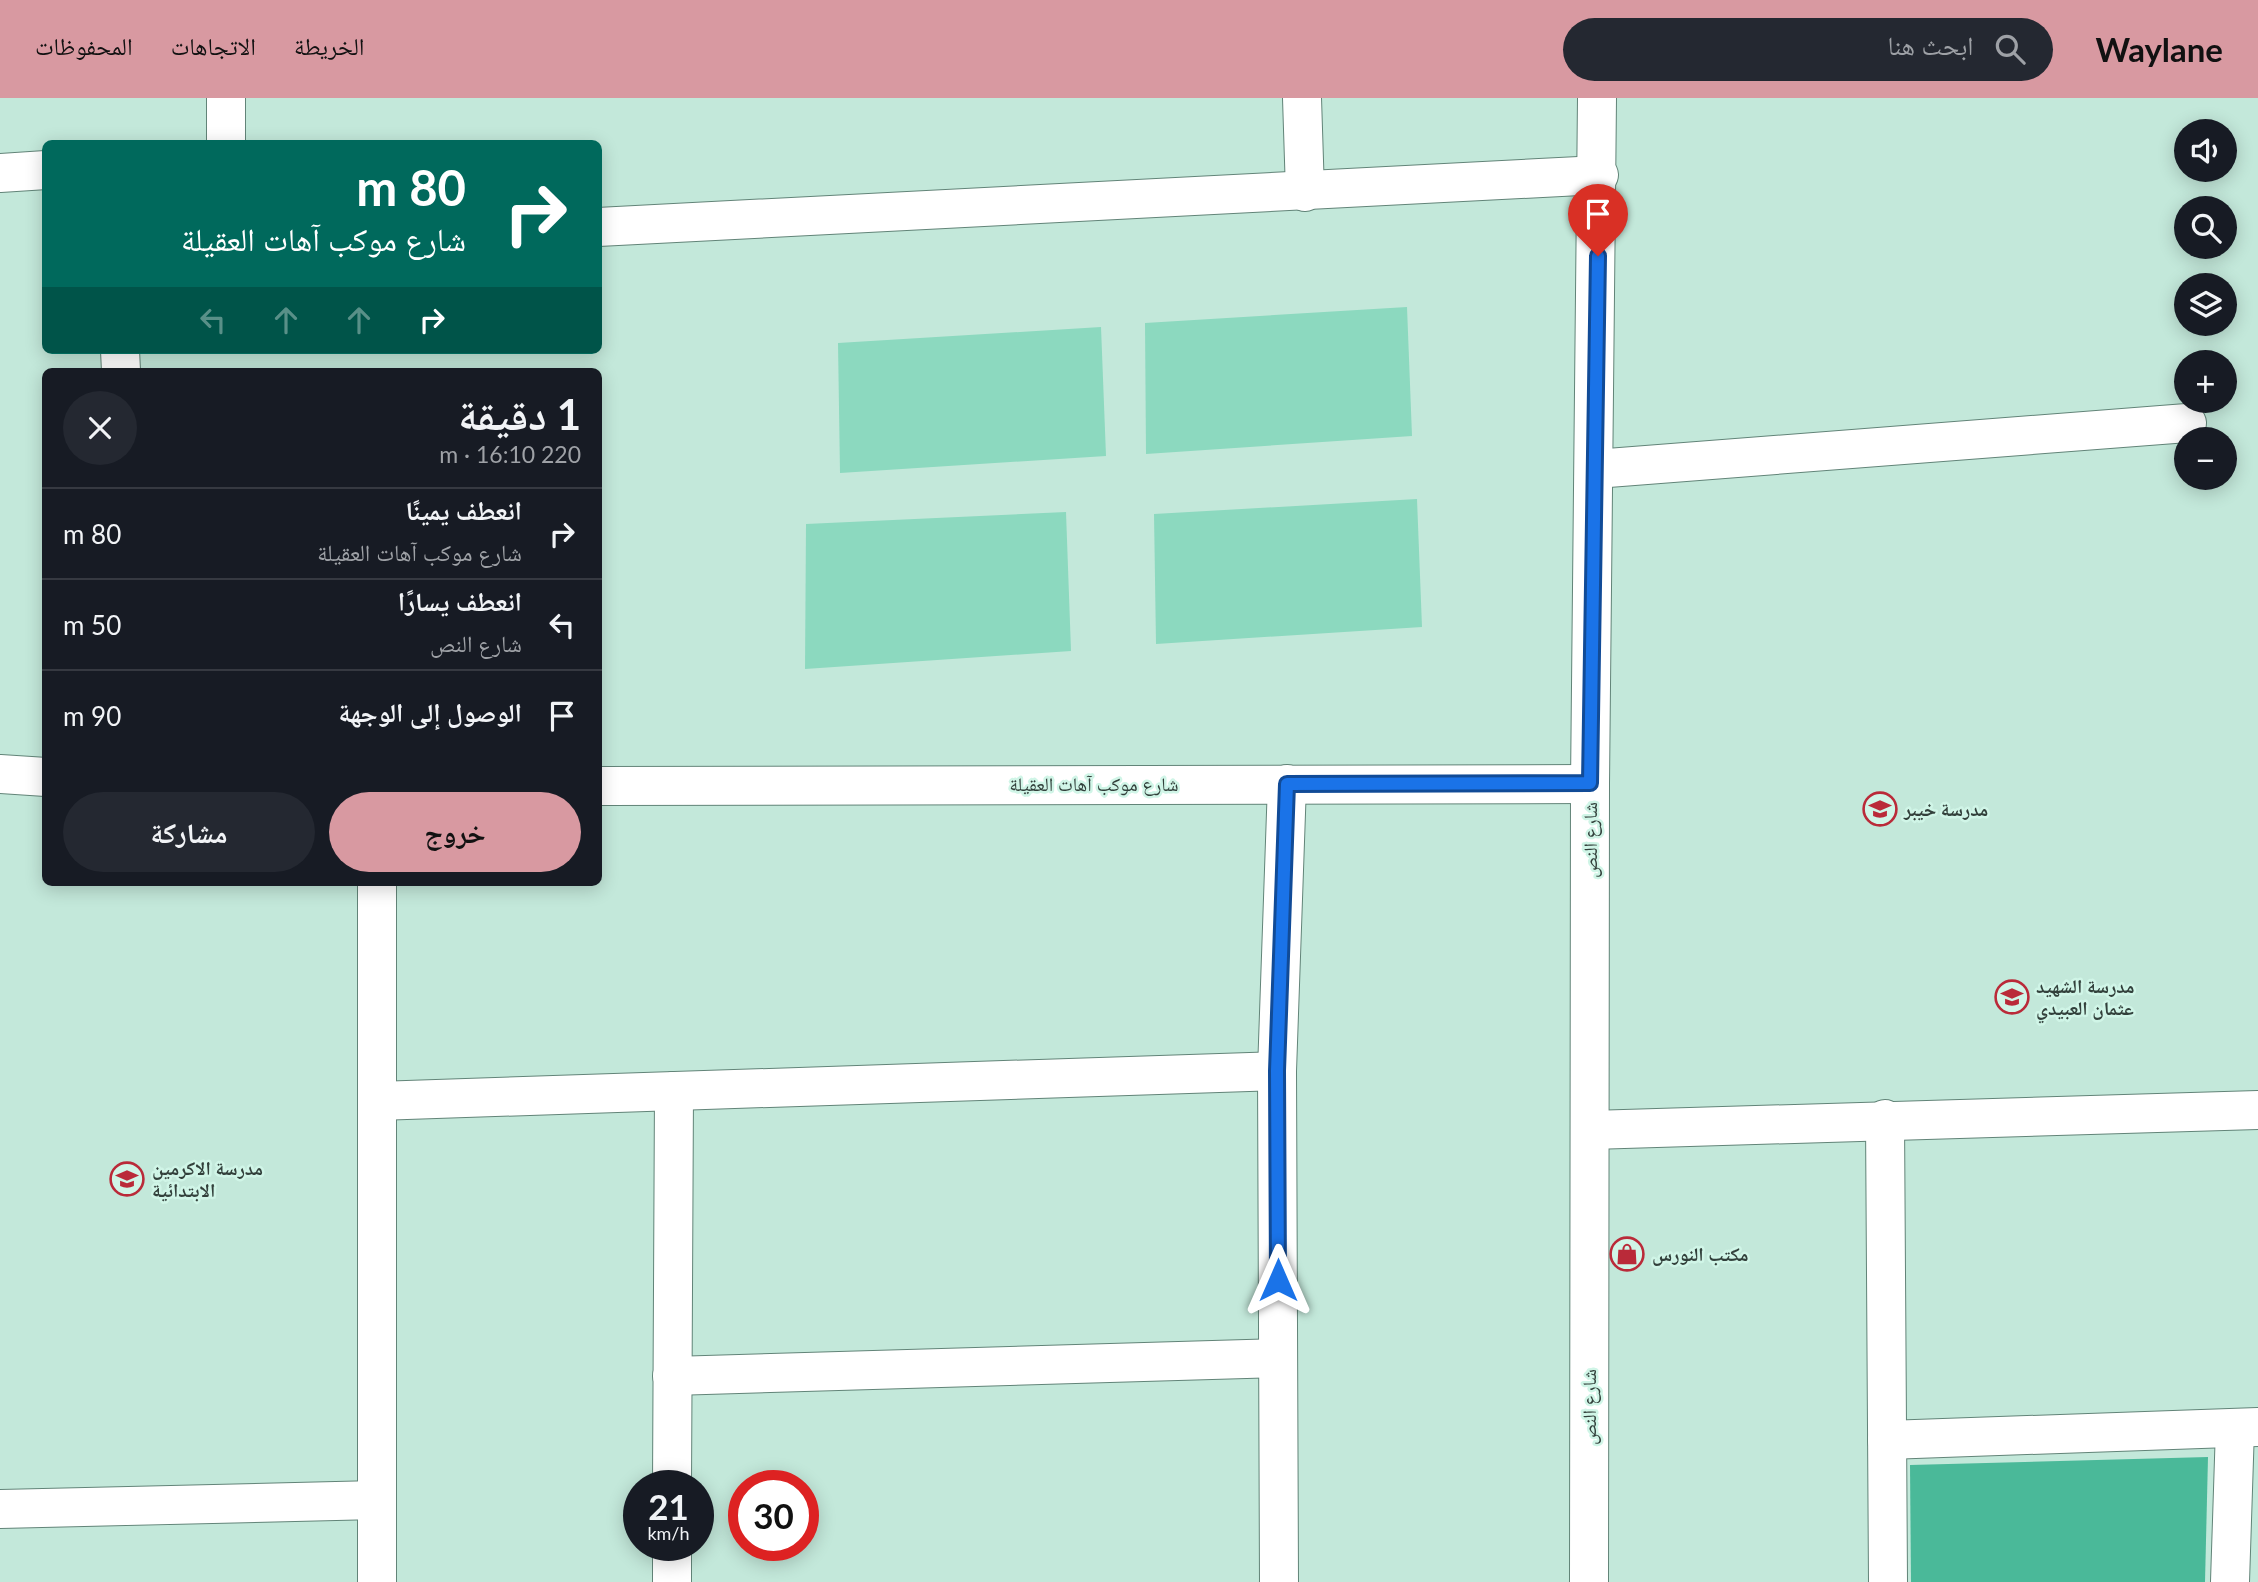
<!DOCTYPE html>
<html lang="ar">
<head>
<meta charset="utf-8">
<style>
	body { margin:0; font-family:Lato,"Noto Naskh Arabic",sans-serif; background:#242831; color:#f1f3f6; direction:rtl; height:100vh; display:flex; flex-direction:column; font-size:26px; white-space:nowrap }
	* { box-sizing:border-box; margin:0 }
	p { font-size:23px; color:#9ea1a6 }
	.icon { flex:none; width:38px; height:38px; fill:none; stroke:currentColor; stroke-width:2; stroke-linecap:round; stroke-linejoin:round }
	.map { position:relative; flex:1; overflow:hidden; direction:ltr }
	.drawer { position:absolute; left:42px; top:270px; width:560px; height:518px; display:flex; flex-direction:column; background:#171b24; border-radius:10px; box-shadow:0 4px 18px #0003; direction:rtl }
	.drawer>* { flex:none }
	.top-card { position:absolute; left:42px; top:42px; width:560px; height:214px; border-radius:10px; box-shadow:0 4px 18px #0003; direction:rtl; background:#00695c; color:#fff; overflow:hidden }
	.buttons { position:absolute; left:2174px; top:21px; display:grid; gap:14px }
	.buttons a { display:grid; place-items:center; width:63px; height:63px; border-radius:50%; background:#171b24; box-shadow:0 4px 18px #0003; font-size:35px }
	.speed { position:absolute; left:623px; top:1372px; display:flex; gap:14px; font-size:35px; font-weight:700; text-align:center }
	.speed>* { display:grid; place-content:center; width:91px; height:91px; border-radius:50%; background:#171b24; box-shadow:0 4px 18px #0003; line-height:1 }
	.speed small { font-size:18px; font-weight:400 }
	.speed .limit { border:10px solid #d22; background:#fff; color:#111 }
	.pin { position:absolute; display:grid; place-items:center; width:60px; height:60px; color:#fff; margin:-72px -30px; border-radius:50% 50% 50% 0; rotate:-45deg; box-shadow:0 0 7px #0007 }
	.pin .icon { rotate:45deg }
	.me { position:absolute; width:77px; margin:-38px; rotate:0deg; stroke-linejoin:round; filter:drop-shadow(0 0 5px #0008) }
	.turn { display:flex; align-items:center; gap:24px; height:147px; padding:0 21px; font-size:32px }
	.turn .icon { width:91px; height:91px; stroke-width:2.5 }
	.turn b { display:block; font-size:49px; line-height:60px }
	.lanes { display:flex; align-items:center; height:66px; padding:0 21px; background:#0003; justify-content:center; gap:35px; direction:ltr }
	.lanes .off { opacity:.35 }
	.round { display:grid; place-items:center; flex:none; width:74px; height:74px; border-radius:37px; background:#242831 }
	.overview { display:flex; align-items:center; justify-content:space-between; height:119px; padding:0 21px }
	h1 { font-size:42px; font-weight:700; line-height:52px }
	.action { display:flex; gap:14px; margin-top:auto; padding:14px 21px }
	.action a { flex:1; height:80px; border-radius:42px; background:#d899a1; color:#111; font-size:28px; font-weight:700; line-height:80px; text-align:center }
	.action a+a { background:#242831; color:#f1f3f6 }
	ul { padding:0; list-style:none }
	li { display:flex; align-items:center; gap:21px; height:91px; padding:0 21px; border-top:2px solid #363941 }
	li div { flex:1 }
	li b { display:block; font-size:26px }
	li em { font-style:normal }
	header { display:flex; align-items:center; gap:42px; box-sizing:border-box; height:98px; padding:0 35px; background:#d899a1; color:#111 }
	header strong { font-size:33px }
	nav { display:flex; gap:38px; margin-inline-start:auto; font-size:24px }
	.search { width:490px; height:63px; background:#242831; display:flex; align-items:center; gap:18px; box-sizing:border-box; padding:0 24px; border-radius:38px; color:#9ea1a6; font-size:26px }
	.map>svg:first-child { display:block }
	.green { fill:#8cd9bf }
	.water { fill:#4ab999 }
	.lines { fill:none; stroke-linecap:round; stroke-linejoin:round }
	.minor-casing { stroke:#628478; stroke-width:40 }
	.minor { stroke:#fff; stroke-width:38 }
	.route-casing { stroke:#114b97; stroke-width:18 }
	.route { stroke:#1a73e8; stroke-width:12 }
	.labels { text-anchor:middle; stroke-width:5; stroke-linejoin:round; paint-order:stroke }
	.street-label { font-size:19px; fill:#32403b; stroke:#d0f5e7 }
	.poi-label { font-size:19px; font-weight:bold; fill:#32403b; stroke:#d0f5e7; text-anchor:start }
</style>
</head>
<body>
<header>
<strong>Waylane</strong>
<div class="search"><svg class="icon" aria-label="search" viewBox="0 0 24 24"><circle cx="10" cy="10" r="6"/><path d="M15 15l6 6"/></svg>ابحث هنا</div>
<nav><a>الخريطة</a><a>الاتجاهات</a><a>المحفوظات</a></nav>
</header>
<div class="map">
<svg width="2258" height="1484" viewBox="0 0 2258 1484">
	<rect width="100%" height="100%" fill="#c3e8da"/>
	<!-- green -->
	<g class="green">
		<path d="M1407,209L1412,338L1146,356L1145,225Z"/>
		<path d="M1101,229L1106,358L840,375L838,245Z"/>
		<path d="M1417,401L1422,529L1156,546L1154,416Z"/>
		<path d="M1066,414L1071,553L805,571L806,426Z"/>
	</g>
	<!-- water -->
	<path class="water" d="M2208,1359L2205,1484H1911L1910,1367Z"/>
	<g class="lines">
		<defs>
			<g id="minor">
				<path d="M1302,0L1305,94"/>
				<path d="M226,46V0"/>
				<path d="M0,75L46,72"/>
				<path d="M598,129L1599,77"/>
				<path d="M120,252L121,273"/>
				<path d="M1595,371L2187,325"/>
				<path d="M0,676L46,679"/>
				<path d="M598,688L1590,686"/>
				<path d="M377,1003L1277,973"/>
				<path d="M1885,1021L1888,1484"/>
				<path d="M1591,1032L2258,1012"/>
				<path d="M672,1278L1278,1260"/>
				<path d="M1887,1342L2258,1329"/>
				<path d="M672,1388L674,993"/>
				<path d="M0,1411L377,1402"/>
				<path d="M377,1484V784"/>
				<path d="M672,1484V1447"/>
				<path d="M1279,1484L1277,973L1287,686"/>
				<path d="M1589,1484L1590,686L1597,0"/>
				<path d="M2230,1484L2235,1330"/>
			</g>
		</defs>
		<!-- minor casing -->
		<use href="#minor" class="minor-casing"/>
		<!-- minor -->
		<use href="#minor" class="minor"/>
	</g>
	<g class="lines">
		<defs>
			<path id="route" d="M1278,1182L1277,973L1287,686L1590,685L1598,158"/>
		</defs>
		<!-- route casing -->
		<use href="#route" class="route-casing"/>
		<!-- route -->
		<use href="#route" class="route"/>
	</g>
	<!-- icons -->
	<defs>
		<symbol id="school-ring" viewBox="-11 -11 22 22"><circle r="9.5" fill="#d0f5e7" stroke="#ba2a39" stroke-width="1.5"/><path d="M0-5L7-2L0 1L-7-2ZM-4 1L0 2.5L4 1V4Q0 6-4 4Z" fill="#ba2a39"/></symbol>
		<symbol id="shop-ring" viewBox="-11 -11 22 22"><circle r="9.5" fill="#d0f5e7" stroke="#ba2a39" stroke-width="1.5"/><path d="M-5-2.5h2.3a2.7 3.5 0 0 1 5.4 0H5L5.5 6h-11ZM-1.5-2.5h3a1.5 2.3 0 0 0-3 0Z" fill="#ba2a39"/></symbol>
	</defs>
	<g fill-rule="evenodd">
		<use href="#school-ring" x="1861" y="692" width="38" height="38"/>
		<use href="#school-ring" x="1993" y="880" width="38" height="38"/>
		<use href="#school-ring" x="108" y="1062" width="38" height="38"/>
		<use href="#shop-ring" x="1608" y="1137" width="38" height="38"/>
	</g>
	<g class="labels">
		<!-- street labels -->
		<g class="street-label">
			<text x="1094" y="693">شارع موكب آهات العقيلة</text>
			<text transform="translate(1590 742) rotate(-90)" y="7">شارع النص</text>
			<text transform="translate(1589 1309) rotate(-90)" y="7">شارع النص</text>
		</g>
		<!-- poi labels -->
		<g class="poi-label">
			<text x="1904" y="718">مدرسة خيبر</text>
			<text x="2036" y="895">مدرسة الشهيد<tspan x="2036" dy="22">عثمان العبيدي</tspan></text>
			<text x="152" y="1077">مدرسة الاكرمين<tspan x="152" dy="22">الابتدائية</tspan></text>
			<text x="1652" y="1163">مكتب النورس</text>
		</g>
	</g>
</svg>
<div class="buttons">
<a><svg class="icon" aria-label="sound" viewBox="0 0 24 24"><path d="M4 9h4l5-4v14l-5-4H4zM17 9q2 3 0 6"/></svg></a>
<a><svg class="icon" aria-label="search" viewBox="0 0 24 24"><circle cx="10" cy="10" r="6"/><path d="M15 15l6 6"/></svg></a>
<a><svg class="icon" aria-label="layers" viewBox="0 0 24 24"><path d="M12 4l9 5-9 5-9-5zM3 14l9 5 9-5"/></svg></a>
<a>+</a>
<a>−</a>
</div>
<div class="speed"><div>21<small>km/h</small></div><div class="limit">30</div></div>
<div class="pin" style="left:1598px;top:158px;background:#d93025"><svg class="icon" aria-label="arrive" viewBox="0 0 24 24"><path d="M6 21V4h12l-3 4 3 4H6"/></svg></div>
<svg class="me" style="left:1278px;top:1182px" viewBox="-20 -20 40 40"><path d="M0-17L14 15 0 8-14 15z" fill="#1a73e8" stroke="#fff" stroke-width="4"/></svg>
<div class="top-card">
<div class="turn"><svg class="icon" aria-label="right" viewBox="0 0 24 24"><path d="M7 20v-9h11M14 6l5 5-5 5"/></svg><div><b>80 m</b>شارع موكب آهات العقيلة</div></div>
<div class="lanes"><svg class="icon off" aria-label="left" viewBox="0 0 24 24"><path d="M17 20v-9H6M10 6l-5 5 5 5"/></svg><svg class="icon off" aria-label="ahead" viewBox="0 0 24 24"><path d="M12 20V5M6 11l6-6 6 6"/></svg><svg class="icon off" aria-label="ahead" viewBox="0 0 24 24"><path d="M12 20V5M6 11l6-6 6 6"/></svg><svg class="icon" aria-label="right" viewBox="0 0 24 24"><path d="M7 20v-9h11M14 6l5 5-5 5"/></svg></div>
</div>
<section class="drawer">
<div class="overview"><div><h1>1 دقيقة</h1><p>220 m · 16:10</p></div><a class="round"><svg class="icon" aria-label="close" viewBox="0 0 24 24"><path d="M6 6l12 12M18 6L6 18"/></svg></a></div>
<ul>
<li><svg class="icon" aria-label="right" viewBox="0 0 24 24"><path d="M7 20v-9h11M14 6l5 5-5 5"/></svg><div><b>انعطف يمينًا</b><p>شارع موكب آهات العقيلة</p></div><em>80 m</em></li>
<li><svg class="icon" aria-label="left" viewBox="0 0 24 24"><path d="M17 20v-9H6M10 6l-5 5 5 5"/></svg><div><b>انعطف يسارًا</b><p>شارع النص</p></div><em>50 m</em></li>
<li><svg class="icon" aria-label="arrive" viewBox="0 0 24 24"><path d="M6 21V4h12l-3 4 3 4H6"/></svg><div><b>الوصول إلى الوجهة</b></div><em>90 m</em></li>
</ul>
<div class="action"><a>خروج</a><a>مشاركة</a></div>
</section>
</div>
</body>
</html>
